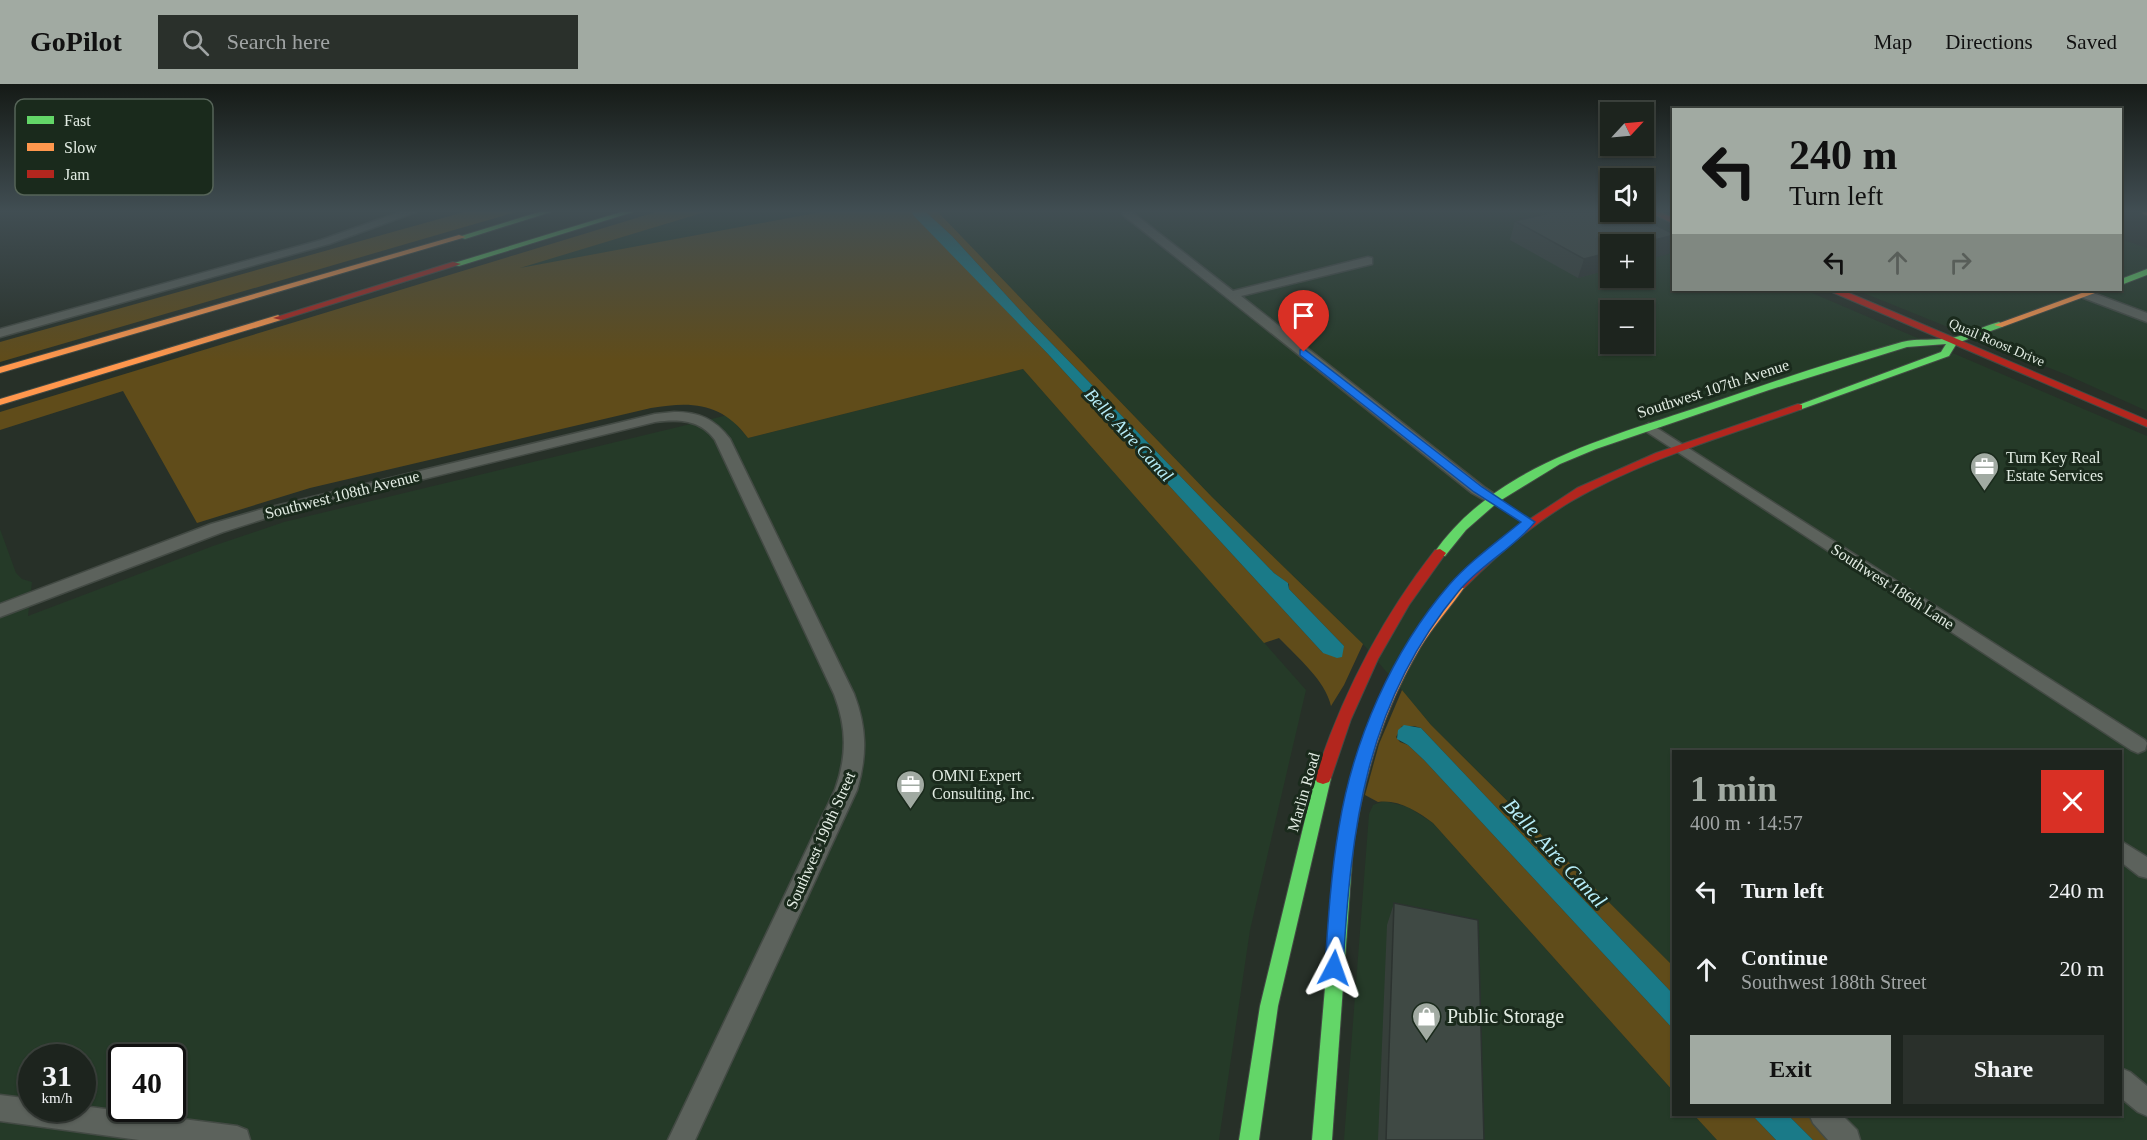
<!DOCTYPE html>
<html lang="en">
<head>
<meta charset="utf-8">
<style>
	body { margin:0; font-family:"Times New Roman",serif; background:#2a302b; color:#f1f3f6; height:100vh; display:flex; flex-direction:column; font-size:22px; white-space:nowrap }
	* { box-sizing:border-box; margin:0 }
	p { font-size:20px; color:#a0a4a4 }
	.icon { flex:none; width:33px; height:33px; fill:none; stroke:currentColor; stroke-width:2; stroke-linecap:round; stroke-linejoin:round }
	.map { position:relative; flex:1; overflow:hidden }
	.side { position:absolute; left:1672px; top:666px; width:450px; height:366px; display:flex; flex-direction:column; background:#1d241e; border-radius:0px; box-shadow:0 2px 4px #0004,0 0 0 2px #3b413c }
	.side>* { flex:none }
	.top-card { position:absolute; left:1672px; top:24px; width:450px; height:183px; border-radius:0px; box-shadow:0 2px 4px #0004,0 0 0 2px #3b413c; background:#a1aaa2; color:#111; overflow:hidden }
	.needle { width:39px; rotate:64deg }
	.buttons { position:absolute; left:1600px; top:18px; display:grid; gap:12px }
	.buttons a { display:grid; place-items:center; width:54px; height:54px; border-radius:0px; background:#1d241e; box-shadow:0 2px 4px #0004,0 0 0 2px #3b413c; font-size:30px }
	.speed { position:absolute; left:18px; top:960px; display:flex; gap:12px; font-size:30px; font-weight:700; text-align:center }
	.speed>* { display:grid; place-content:center; width:78px; height:78px; border-radius:50%; background:#1d241e; box-shadow:0 2px 4px #0004,0 0 0 2px #3b413c; line-height:1 }
	.speed small { font-size:15px; font-weight:400 }
	.speed .limit { border:3px solid #111; border-radius:9px; background:#fff; color:#111 }
	.pin { position:absolute; display:grid; place-items:center; width:51px; height:51px; color:#fff; margin:-62px -26px; border-radius:50% 50% 50% 0; rotate:-45deg; box-shadow:0 0 6px #0007 }
	.pin .icon { rotate:45deg }
	.me { position:absolute; width:66px; margin:-33px; rotate:4deg; stroke-linejoin:round; filter:drop-shadow(0 0 4px #0008) }
	.turn { display:flex; align-items:center; gap:21px; height:126px; padding:0 18px; font-size:27px }
	.turn .icon { width:78px; height:78px; stroke-width:2.5 }
	.turn b { display:block; font-size:42px; line-height:51px }
	.lanes { display:flex; align-items:center; height:57px; padding:0 18px; background:#0003; justify-content:center; gap:30px; direction:ltr }
	.lanes .off { opacity:.35 }
	.round { display:grid; place-items:center; flex:none; width:63px; height:63px; border-radius:0px; background:#2a302b }
	.overview { display:flex; align-items:center; justify-content:space-between; height:102px; padding:0 18px }
	h1 { font-size:36px; font-weight:800; line-height:45px; color:#a1aaa2 }
	.button { display:flex; gap:12px; margin-top:auto; padding:12px 18px }
	.button a { flex:1; height:69px; border-radius:0px; background:#a1aaa2; color:#111; font-size:24px; font-weight:800; line-height:69px; text-align:center }
	.button a+a { background:#2a302b; color:#f1f3f6 }
	ul { padding:0; list-style:none }
	li { display:flex; align-items:center; gap:18px; height:78px; padding:0 18px }
	li div { flex:1 }
	li b { display:block; font-size:22px }
	li em { font-style:normal }
	header { display:flex; align-items:center; gap:36px; box-sizing:border-box; height:84px; padding:0 30px; background:#a1aaa2; color:#111 }
	header strong { font-size:28px }
	nav { display:flex; gap:33px; margin-inline-start:auto; font-size:21px }
	.search { width:420px; height:54px; background:#2a302b; display:flex; align-items:center; gap:15px; box-sizing:border-box; padding:0 21px; border-radius:0px; color:#a0a4a4; font-size:22px }
	.map>svg:first-child { display:block }
	.built { fill:#253a28; fill-rule:evenodd }
	.green { fill:#604c1a }
	.water { fill:#1a7a88 }
	.lines { fill:none; stroke-linecap:round; stroke-linejoin:round }
	.street-casing { stroke:#434a44; stroke-width:3 }
	.fast-casing { stroke:#434a44; stroke-width:2 }
	.slow-casing { stroke:#434a44; stroke-width:2 }
	.jam-casing { stroke:#434a44; stroke-width:2 }
	.street { fill:#5c625c; fill-rule:evenodd }
	.fast { fill:#63d668; fill-rule:evenodd }
	.slow { fill:#ff974d; fill-rule:evenodd }
	.jam { fill:#b3261e; fill-rule:evenodd }
	.wall { fill:#363f3a }
	.shaded-wall { fill:#2c3330 }
	.building { fill:#3f4944; stroke:#2c3330; stroke-width:1.5 }
	.route { fill:#1a73e8; stroke:#114b97; stroke-width:1.5 }
	.labels { text-anchor:middle; stroke-width:6; stroke-linejoin:round; paint-order:stroke }
	.far-street-label { font-size:14px; fill:#e2ece3; stroke:#1a2a1c }
	.street-label { font-size:16px; fill:#e2ece3; stroke:#1a2a1c }
	.poi-label { font-size:16px; fill:#e2ece3; stroke:#1a2a1c; text-anchor:start }
	.water-label { font-size:18px; font-style:italic; fill:#b7edf8; stroke:#1a2a1c }
	.near-poi-label { font-size:20px; fill:#e2ece3; stroke:#1a2a1c; text-anchor:start }
	.near-water-label { font-size:21px; font-style:italic; fill:#b7edf8; stroke:#1a2a1c }
	.key { fill:#1a2a1c; stroke:#566458; stroke-width:1.5 }
	.key-label { font-size:16px; fill:#e2ece3 }
</style>
</head>
<body>
<header>
<strong>GoPilot</strong>
<div class="search"><svg class="icon" aria-label="search" viewBox="0 0 24 24"><circle cx="10" cy="10" r="6"/><path d="M15 15l6 6"/></svg>Search here</div>
<nav><a>Map</a><a>Directions</a><a>Saved</a></nav>
</header>
<div class="map">
<svg width="2147" height="1056" viewBox="0 0 2147 1056">
	<rect width="100%" height="100%" fill="#273028"/>
	<!-- built -->
	<g class="built">
		<path d="M705,128H821L513,186L619,153Z"/>
		<path d="M938,128H1630L1674,147V206H1805L2147,352V1056H1841L1816,1031L2121,1030V668H1674V883L1431,641L1363,560L1212,413ZM1611,160H1644V194H1611ZM1611,226H1644V260H1611Z"/>
		<path d="M2121,155L2147,164V327L2067,291L1856,206H2121Z"/>
		<path d="M1023,285L1306,606L1250,846L1219,1056H0V445L16,489L22,495L32,498L28,532L213,462L284,438L728,331L748,354ZM32,974H82V1024H32ZM122,974H172V1024H122Z"/>
		<path d="M1384,717L1408,723L1433,739L1674,1008V1030L1694,1031L1717,1056H1344L1369,730L1373,721Z"/>
	</g>
	<!-- green -->
	<g class="green">
		<path d="M464,128H516L0,278V258Z"/>
		<path d="M656,128H705L520,184L821,128H912L1048,270L1323,569L1344,562L1289,505V500L1274,489L1029,236L952,152L926,128H938L1212,413L1363,560L1344,601L1331,622C1325,596 1297,573 1279,554L1264,559L1023,285L748,354C722,319 693,317 651,324L310,404L197,439L123,307L0,346V328Z"/>
		<path d="M1402,606L1431,641L1674,883V911L1421,644L1414,642H1402L1396,653L1400,658L1408,661L1424,676L1674,946V1008L1433,739C1417,727 1398,715 1378,718L1365,711L1379,660Z"/>
		<path d="M1694,1031H1752L1776,1056H1717Z"/>
		<path d="M1788,1031H1816L1841,1056H1813Z"/>
	</g>
	<!-- water -->
	<g class="water">
		<path d="M912,128H926L952,152L1029,236L1274,489L1288,499L1289,505L1344,562L1342,573L1337,574L1323,569L1048,270L913,131Z"/>
		<path d="M1404,641L1421,644L1674,911V946L1424,676L1408,661L1397,655L1398,646Z"/>
		<path d="M1752,1031H1788L1813,1056H1776Z"/>
	</g>
	<g class="lines">
		<defs>
			<g id="street">
				<path d="M400,128H416L329,160L0,253V245L321,156Z"/>
				<path d="M1122,128H1132L1233,207L1368,173L1372,174V180L1241,212L1484,403L1502,415L1500,418H1488L1472,409L1123,131Z"/>
				<path d="M2085,206L2147,229V238L2081,213L2079,210L2081,207Z"/>
				<path d="M674,328C699,328 715,335 730,355L854,610C867,644 867,672 857,706L695,1056H668L835,706C847,672 847,644 834,610L715,356C700,335 678,335 655,338L270,433L223,448L0,533V520L211,440L259,426L655,330Z"/>
				<path d="M1649,339L2145,656L2147,659L2145,666L2138,669L2131,666L1644,346L1642,343Z"/>
				<path d="M2121,757L2147,773V794L2139,792L2121,778Z"/>
				<path d="M2121,984L2130,988L2147,1002V1032L2138,1028L2121,1014Z"/>
				<path d="M0,1011L32,1015V1024H82V1022L237,1042L247,1046L250,1056H139L0,1037Z"/>
				<path d="M1809,1030H1841L1857,1046L1860,1056H1828L1813,1039Z"/>
			</g>
			<g id="fast">
				<path d="M539,128H551L465,155L458,153Z"/>
				<path d="M621,128H633L459,182L451,180Z"/>
				<path d="M2147,185V191L2121,201V195Z"/>
				<path d="M1999,238L2004,241L2002,243L1957,259L1949,272L1802,325L1798,326L1793,323L1941,268L1946,260L1907,263L1769,306L1596,365L1560,380L1498,418L1466,446L1445,472H1435L1434,469C1496,380 1611,353 1708,320C1772,298 1837,276 1902,258C1918,254 1936,257 1952,254C1968,251 1983,242 1999,238Z"/>
				<path d="M1323,688L1329,690L1331,694L1278,922L1259,1056H1239L1260,922L1315,694L1317,690Z"/>
				<path d="M1345,756L1351,758L1353,763L1332,1056H1312L1337,763L1339,758Z"/>
			</g>
			<g id="slow">
				<path d="M2142,128H2147V131L2143,130Z"/>
				<path d="M459,151L466,153L0,289V283Z"/>
				<path d="M2090,206H2103L2002,243L1994,241Z"/>
				<path d="M278,231L283,234L281,236L0,321V315Z"/>
				<path d="M1459,497L1466,501C1451,523 1433,542 1420,564C1383,626 1364,692 1353,763L1351,768L1345,770L1339,768L1337,763C1354,656 1387,582 1454,498Z"/>
			</g>
			<g id="jam">
				<path d="M1650,128H1660L1674,134V140Z"/>
				<path d="M453,178L461,180L281,236L273,234Z"/>
				<path d="M1831,206H1842L2147,336V343L1832,208Z"/>
				<path d="M1798,320L1802,321V325C1723,353 1642,376 1570,418C1530,442 1496,472 1464,504H1454L1452,501L1512,447L1577,404L1656,369Z"/>
				<path d="M1440,465L1446,469L1409,521L1378,575L1351,635L1331,694L1329,698L1323,700L1317,698L1315,694C1342,611 1381,535 1435,466Z"/>
			</g>
		</defs>
		<!-- street casing -->
		<use href="#street" class="street-casing"/>
		<!-- fast casing -->
		<use href="#fast" class="fast-casing"/>
		<!-- slow casing -->
		<use href="#slow" class="slow-casing"/>
		<!-- jam casing -->
		<use href="#jam" class="jam-casing"/>
		<!-- street -->
		<use href="#street" class="street"/>
		<!-- fast -->
		<use href="#fast" class="fast"/>
		<!-- slow -->
		<use href="#slow" class="slow"/>
		<!-- jam -->
		<use href="#jam" class="jam"/>
	</g>
	<!-- wall -->
	<g class="wall">
		<path d="M1515,137L1669,170L1611,160V185L1578,194L1510,156Z"/>
		<path d="M1394,819L1484,1056H1378L1387,841Z"/>
	</g>
	<!-- shaded-wall -->
	<g class="shaded-wall">
		<path d="M1674,151V156L1669,170L1644,176V160H1639Z"/>
		<path d="M1611,168V185L1578,194L1584,175Z"/>
	</g>
	<!-- building -->
	<g class="building">
		<path d="M1553,128H1629L1674,150V151L1639,160H1611V168L1584,175L1515,137Z"/>
		<path d="M1394,819L1478,836L1484,1056H1386Z"/>
	</g>
	<!-- sky -->
	<linearGradient id="sky" x2="0" y2="1"><stop stop-color="#151a16"/><stop offset="0.46" stop-color="#414e53"/><stop offset="1" stop-color="#414e53" stop-opacity="0"/></linearGradient>
	<rect width="2147" height="276" fill="url(#sky)"/>
	<!-- route -->
	<path class="route" d="M1304,265L1482,403L1535,438C1514,464 1480,481 1458,508C1365,620 1351,744 1343,884L1340,889L1334,892L1327,889L1325,884C1328,837 1331,789 1339,743C1353,657 1392,567 1449,501C1470,477 1497,458 1521,438L1474,408L1300,271V266Z"/>
	<!-- icons -->
	<defs>
		<symbol id="office-pin" viewBox="-11 -11 22 30"><path d="M0 17L-7.5 6A9.5 9.5 0 1 1 7.5 6Z" fill="#a1aaa2" stroke="#1a2a1c"/><path d="M-6-3h4V-5.5h4V-3h4V5H-6ZM-1-4.5V-3h2v-1.5ZM-6 0V1H6V0Z" fill="#fff"/></symbol>
		<symbol id="shop-pin" viewBox="-11 -11 22 30"><path d="M0 17L-7.5 6A9.5 9.5 0 1 1 7.5 6Z" fill="#a1aaa2" stroke="#1a2a1c"/><path d="M-5-2.5h2.3a2.7 3.5 0 0 1 5.4 0H5L5.5 6h-11ZM-1.5-2.5h3a1.5 2.3 0 0 0-3 0Z" fill="#fff"/></symbol>
	</defs>
	<g fill-rule="evenodd">
		<use href="#office-pin" x="1968" y="366" width="33" height="45"/>
		<use href="#office-pin" x="894" y="684" width="33" height="45"/>
		<use href="#shop-pin" x="1410" y="916" width="33" height="45"/>
	</g>
	<g class="labels">
		<!-- far-street labels -->
		<g class="far-street-label">
			<text transform="translate(1997 258) rotate(23)" y="5">Quail Roost Drive</text>
		</g>
		<!-- street labels -->
		<g class="street-label">
			<text transform="translate(1713 304) rotate(-18)" y="6">Southwest 107th Avenue</text>
			<text transform="translate(342 410) rotate(-14)" y="6">Southwest 108th Avenue</text>
			<text transform="translate(1893 502) rotate(33)" y="6">Southwest 186th Lane</text>
			<text transform="translate(1303 708) rotate(-74)" y="6">Marlin Road</text>
			<text transform="translate(820 756) rotate(-66)" y="6">Southwest 190th Street</text>
		</g>
		<!-- poi labels -->
		<g class="poi-label">
			<text x="2006" y="379">Turn Key Real<tspan x="2006" dy="18">Estate Services</tspan></text>
			<text x="932" y="697">OMNI Expert<tspan x="932" dy="18">Consulting, Inc.</tspan></text>
		</g>
		<!-- water labels -->
		<g class="water-label">
			<text transform="translate(1129 351) rotate(47)" y="6">Belle Aire Canal</text>
		</g>
		<!-- near-poi labels -->
		<g class="near-poi-label">
			<text x="1447" y="939">Public Storage</text>
		</g>
		<!-- near-water labels -->
		<g class="near-water-label">
			<text transform="translate(1555 769) rotate(47)" y="7">Belle Aire Canal</text>
		</g>
	</g>
	<!-- legend -->
	<rect x="15" y="15" width="198" height="96" rx="9" class="key"/>
	<rect x="27" y="32" width="27" height="8" fill="#63d668"/>
	<rect x="27" y="59" width="27" height="8" fill="#ff974d"/>
	<rect x="27" y="86" width="27" height="8" fill="#b3261e"/>
	<g class="key-label">
		<text x="64" y="42">Fast</text>
		<text x="64" y="69">Slow</text>
		<text x="64" y="96">Jam</text>
	</g>
</svg>
<div class="buttons">
<a><svg class="needle" viewBox="-14 -14 28 28"><path d="M0-13l5 13h-10z" fill="#e53935"/><path d="M0 13l5-13h-10z" fill="#a0a4a4"/></svg></a>
<a><svg class="icon" aria-label="sound" viewBox="0 0 24 24"><path d="M4 9h4l5-4v14l-5-4H4zM17 9q2 3 0 6"/></svg></a>
<a>+</a>
<a>−</a>
</div>
<div class="speed"><div>31<small>km/h</small></div><div class="limit">40</div></div>
<div class="pin" style="left:1304px;top:268px;background:#d93025"><svg class="icon" aria-label="arrive" viewBox="0 0 24 24"><path d="M6 21V4h12l-3 4 3 4H6"/></svg></div>
<svg class="me" style="left:1334px;top:884px" viewBox="-20 -20 40 40"><path d="M0-17L14 15 0 8-14 15z" fill="#1a73e8" stroke="#fff" stroke-width="4"/></svg>
<div class="top-card">
<div class="turn"><svg class="icon" aria-label="left" viewBox="0 0 24 24"><path d="M17 20v-9H6M10 6l-5 5 5 5"/></svg><div><b>240 m</b>Turn left</div></div>
<div class="lanes"><svg class="icon" aria-label="left" viewBox="0 0 24 24"><path d="M17 20v-9H6M10 6l-5 5 5 5"/></svg><svg class="icon off" aria-label="ahead" viewBox="0 0 24 24"><path d="M12 20V5M6 11l6-6 6 6"/></svg><svg class="icon off" aria-label="right" viewBox="0 0 24 24"><path d="M7 20v-9h11M14 6l5 5-5 5"/></svg></div>
</div>
<section class="side">
<div class="overview"><div><h1>1 min</h1><p>400 m · 14:57</p></div><a class="round" style="background:#d93025;color:#fff"><svg class="icon" aria-label="close" viewBox="0 0 24 24"><path d="M6 6l12 12M18 6L6 18"/></svg></a></div>
<ul>
<li><svg class="icon" aria-label="left" viewBox="0 0 24 24"><path d="M17 20v-9H6M10 6l-5 5 5 5"/></svg><div><b>Turn left</b></div><em>240 m</em></li>
<li><svg class="icon" aria-label="ahead" viewBox="0 0 24 24"><path d="M12 20V5M6 11l6-6 6 6"/></svg><div><b>Continue</b><p>Southwest 188th Street</p></div><em>20 m</em></li>
</ul>
<div class="button"><a>Exit</a><a>Share</a></div>
</section>
</div>
</body>
</html>
